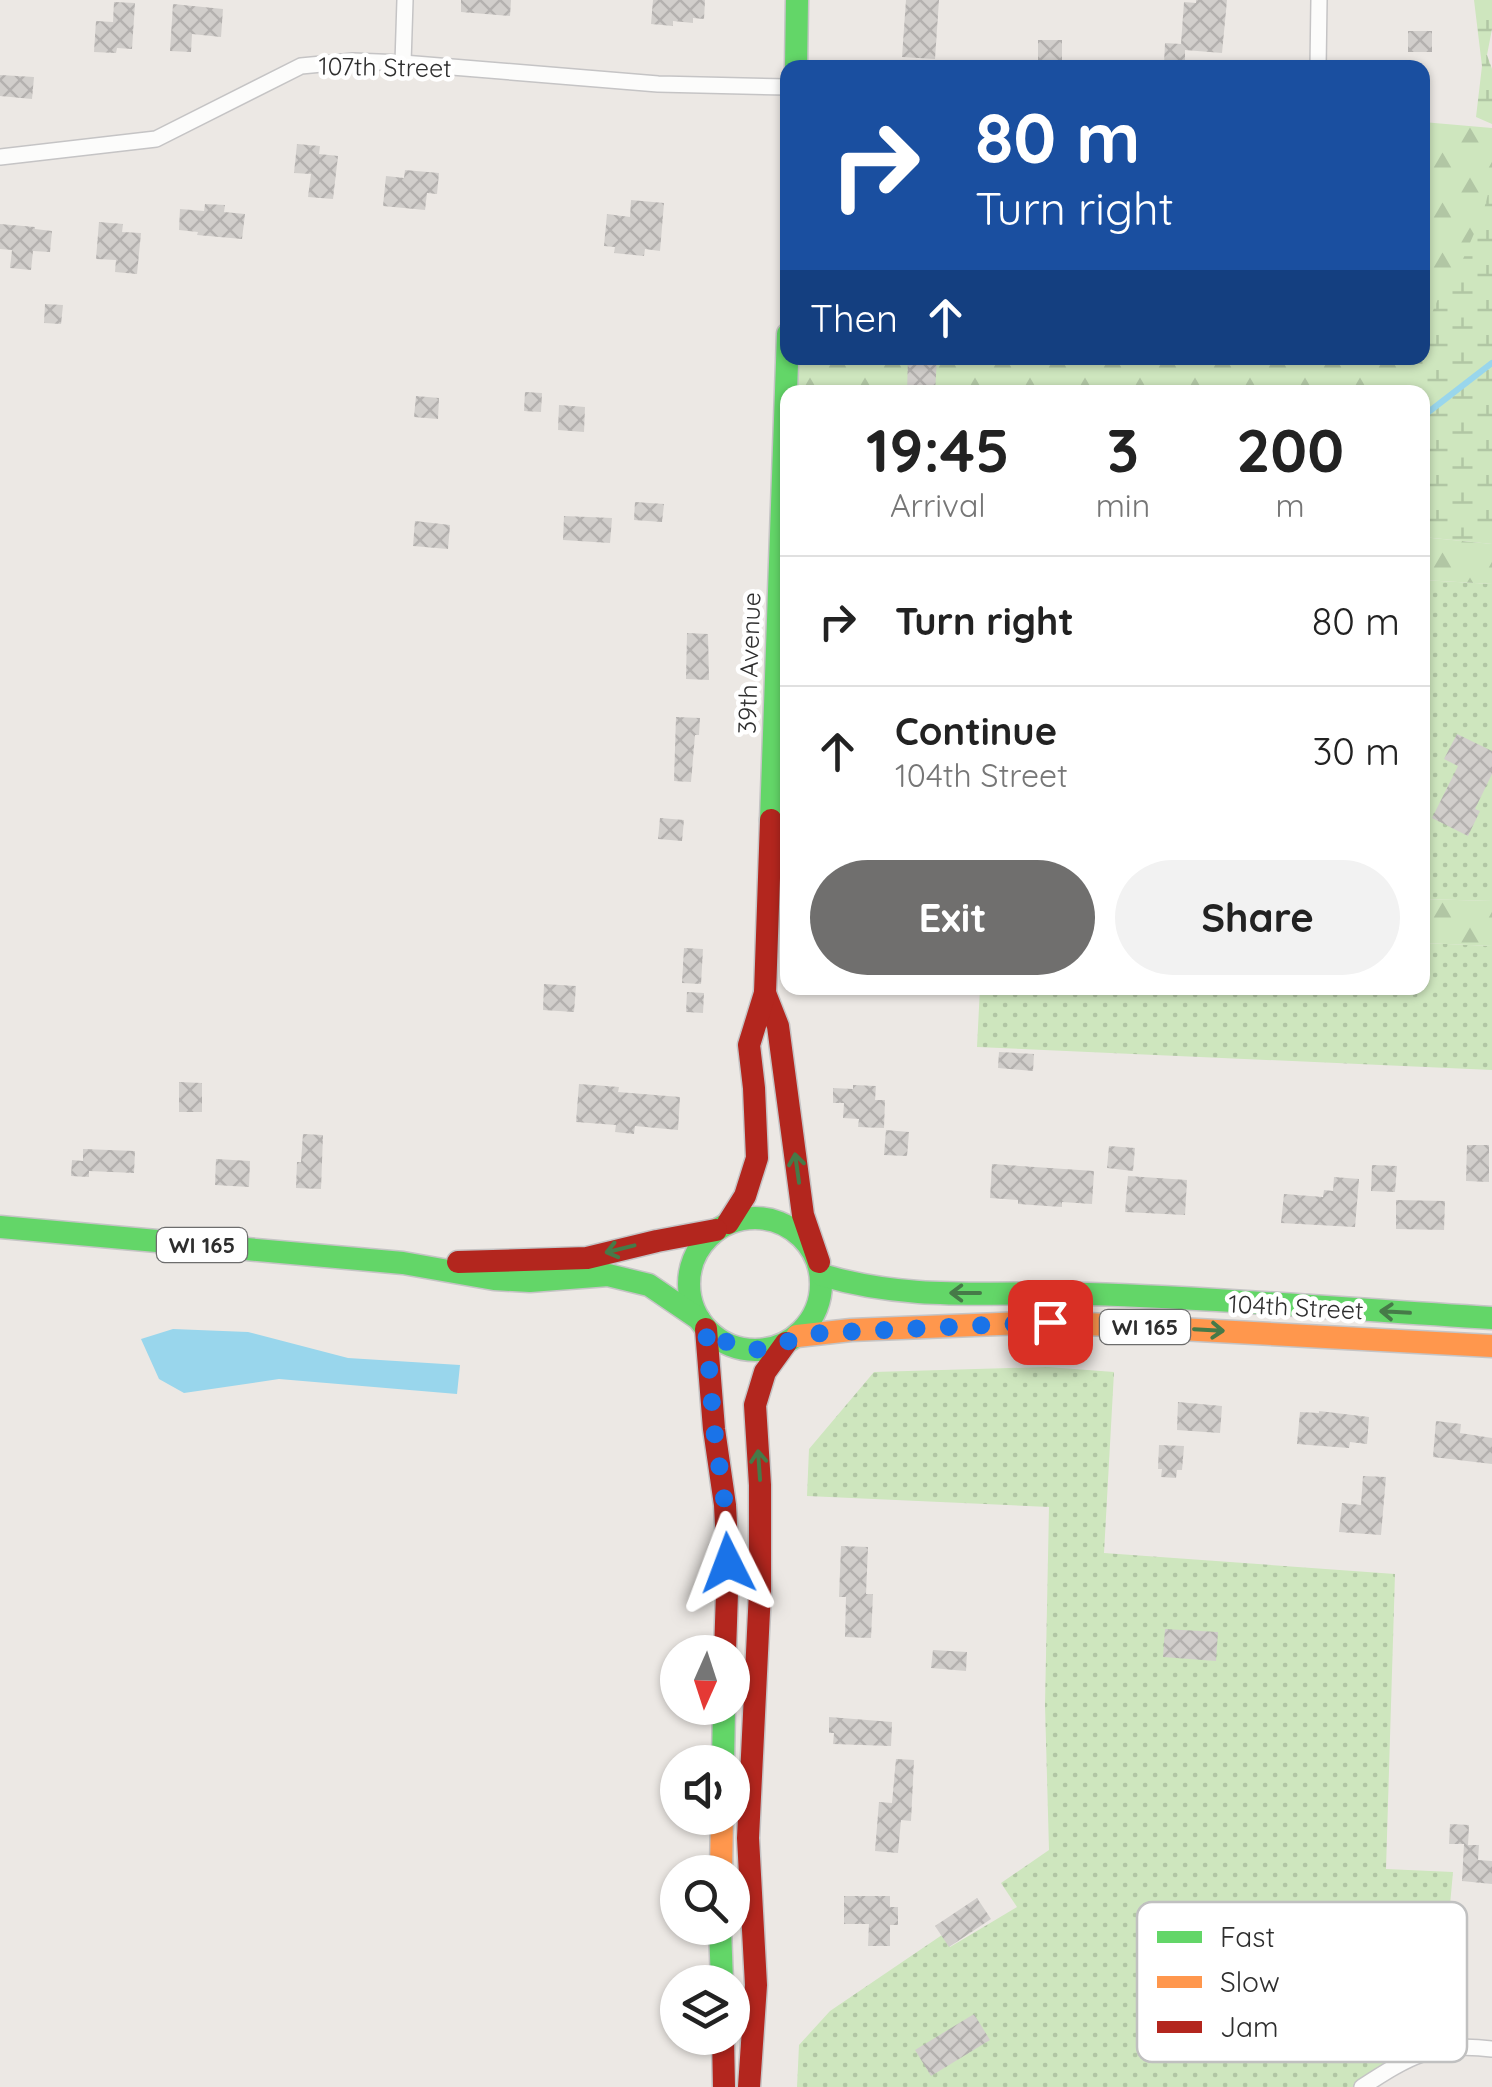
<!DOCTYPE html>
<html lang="en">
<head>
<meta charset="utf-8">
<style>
	body { margin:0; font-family:Quicksand,sans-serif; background:#f2f2f2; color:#222; height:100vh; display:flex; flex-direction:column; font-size:38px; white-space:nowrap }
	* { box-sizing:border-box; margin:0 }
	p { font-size:32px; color:#767676 }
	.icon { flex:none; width:55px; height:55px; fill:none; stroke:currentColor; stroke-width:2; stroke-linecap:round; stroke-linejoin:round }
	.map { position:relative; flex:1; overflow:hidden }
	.drawer { position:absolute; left:780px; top:385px; width:650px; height:610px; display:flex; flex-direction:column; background:#fff; border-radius:20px; box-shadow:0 2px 8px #0004 }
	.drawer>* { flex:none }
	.guide { position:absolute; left:780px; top:60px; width:650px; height:305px; border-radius:20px; box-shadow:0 2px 8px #0004; background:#1a4fa0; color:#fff; overflow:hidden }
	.needle { width:65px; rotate:183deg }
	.controls { position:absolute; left:660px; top:1635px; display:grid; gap:20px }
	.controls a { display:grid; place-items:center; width:90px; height:90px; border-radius:50%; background:#fff; box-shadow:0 2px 8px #0004; font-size:50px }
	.pin { position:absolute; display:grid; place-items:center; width:85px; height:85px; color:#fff; margin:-42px; border-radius:20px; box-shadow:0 5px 15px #0006 }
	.me { position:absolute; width:110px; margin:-55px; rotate:357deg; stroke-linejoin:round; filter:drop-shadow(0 0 8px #0008) }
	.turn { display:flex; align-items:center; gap:35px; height:210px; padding:0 30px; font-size:45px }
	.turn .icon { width:130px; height:130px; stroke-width:2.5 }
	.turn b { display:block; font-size:70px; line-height:85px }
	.then { display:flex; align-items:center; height:95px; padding:0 30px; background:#0003; gap:20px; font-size:38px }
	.eta { display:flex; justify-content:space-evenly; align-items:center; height:170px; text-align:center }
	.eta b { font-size:60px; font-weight:800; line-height:70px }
	.cta { display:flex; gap:20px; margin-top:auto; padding:20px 30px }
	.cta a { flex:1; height:115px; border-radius:60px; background:#706f6e; color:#fff; font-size:40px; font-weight:800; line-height:115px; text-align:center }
	.cta a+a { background:#f2f2f2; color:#222 }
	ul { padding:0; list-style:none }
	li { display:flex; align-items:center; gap:30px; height:130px; padding:0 30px; border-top:2px solid #e0e0e0 }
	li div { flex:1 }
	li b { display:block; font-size:38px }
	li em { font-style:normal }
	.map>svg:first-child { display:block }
	.grass { fill:url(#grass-dots) }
	.forest { fill:url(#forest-firs) }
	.wetland { fill:url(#wetland-marsh) }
	.water { fill:#99d6ec }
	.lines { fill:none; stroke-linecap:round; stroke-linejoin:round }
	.stream { stroke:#99d6ec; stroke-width:6 }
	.building { fill:url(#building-cross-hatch) }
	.street-casing { stroke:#c5c4c5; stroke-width:18 }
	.fast-casing { stroke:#c5c4c5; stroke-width:25 }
	.slow-casing { stroke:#c5c4c5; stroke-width:25 }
	.jam-casing { stroke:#c5c4c5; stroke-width:25 }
	.street { stroke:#fcfcfb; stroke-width:15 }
	.fast { stroke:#63d668; stroke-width:22 }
	.slow { stroke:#ff974d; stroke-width:22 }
	.jam { stroke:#b3261e; stroke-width:22 }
	.oneway { stroke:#467a48 }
	.route { stroke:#1a73e8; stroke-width:18; stroke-dasharray:0 32.4 }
	.labels { text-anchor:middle; stroke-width:9; stroke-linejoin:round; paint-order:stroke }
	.shield { fill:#fff; stroke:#6d6d6d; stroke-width:2.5 }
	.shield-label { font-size:22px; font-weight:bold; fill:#2e2e2e }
	.street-label { font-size:25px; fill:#2e2e2e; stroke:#fff }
	.key { fill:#fff; stroke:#c0c0c0; stroke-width:2.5 }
	.key-label { font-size:28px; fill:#2e2e2e }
</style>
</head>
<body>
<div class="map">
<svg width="1492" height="2087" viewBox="0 0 1492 2087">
	<defs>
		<pattern id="grass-dots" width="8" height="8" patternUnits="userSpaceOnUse" patternTransform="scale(2.5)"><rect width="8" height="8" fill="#cee6be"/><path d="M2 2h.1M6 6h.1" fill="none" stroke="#b1c6a4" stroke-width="1.8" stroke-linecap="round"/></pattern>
		<pattern id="forest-firs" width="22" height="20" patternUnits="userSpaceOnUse" patternTransform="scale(2.5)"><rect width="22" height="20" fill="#cee6be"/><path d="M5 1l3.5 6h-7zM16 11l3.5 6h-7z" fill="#b1c6a4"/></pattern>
		<pattern id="wetland-marsh" width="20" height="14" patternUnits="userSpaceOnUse" patternTransform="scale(2.5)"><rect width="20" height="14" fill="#cee6be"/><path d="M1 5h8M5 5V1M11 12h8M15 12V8" fill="none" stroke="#b1c6a4"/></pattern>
		<pattern id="building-cross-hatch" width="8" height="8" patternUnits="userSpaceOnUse" patternTransform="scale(2.5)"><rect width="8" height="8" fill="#d1cecb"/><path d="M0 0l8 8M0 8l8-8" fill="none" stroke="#b4b1af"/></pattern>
	</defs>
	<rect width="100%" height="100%" fill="#ece8e4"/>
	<!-- grass -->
	<g class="grass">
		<path d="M1422,580L1492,584V901L1423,899Z"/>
		<path d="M1423,943L1492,946V1070L977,1047L980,988H1422Z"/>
		<path d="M1048,1367L1114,1372L1104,1553L1395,1574L1386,1869L1453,1872L1448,1927L1454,1972L1470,2047L1432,2050L1362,2087H797L799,2045L830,2011L942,1935L950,1947L1017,1907L1001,1883L1049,1850L1045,1705L1049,1507L807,1496L809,1449L874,1372Z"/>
	</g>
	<!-- forest -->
	<g class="forest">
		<path d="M1423,122L1492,128V412L1422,392H788V358H1422Z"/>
		<path d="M1422,537L1492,544V584L1423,580Z"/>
		<path d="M1422,899L1492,901V946L1423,943Z"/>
	</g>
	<!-- wetland -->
	<g class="wetland">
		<path d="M1474,0H1492V29L1487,55L1492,69V124L1476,117L1482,66Z"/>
		<path d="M1492,179V544L1423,537L1422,392H1396L1412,358H1422L1423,334L1444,285L1463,259L1483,213Z"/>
	</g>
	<!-- water -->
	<path class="water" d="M173,1329L248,1332L348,1358L460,1365L457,1394L279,1379L184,1393L159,1379L141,1339Z"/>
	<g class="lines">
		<!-- stream -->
		<path class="stream" d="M1422,417L1492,363"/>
	</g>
	<!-- building -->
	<g class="building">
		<path d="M461,0H511L510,16L461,12Z"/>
		<path d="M653,0H705L704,19L693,18V23L673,21V26L651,24Z"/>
		<path d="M906,0H939L935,59L902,57Z"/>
		<path d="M1196,0H1227L1222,53L1185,50V66L1164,64L1165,43L1181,44L1184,2L1196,3Z"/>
		<path d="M114,2L135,3L132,49L117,48L116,53L94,52L96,21L113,22Z"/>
		<path d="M173,4L223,9L221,37L192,34L191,52L170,51Z"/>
		<rect x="1408" y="31" width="24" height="21"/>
		<rect x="1038" y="40" width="24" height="23"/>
		<path d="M0,75L34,77L32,99L0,96Z"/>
		<path d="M297,144L320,146L319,154L338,156L333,199L308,197L311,174L294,173Z"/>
		<path d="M405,170L439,173L437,194L427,193L425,210L383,206L386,176L404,178Z"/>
		<path d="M631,200L664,203L660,251L645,249L644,256L614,253L615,247L604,246L607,214L630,217Z"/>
		<path d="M205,204L225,205L224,212L245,214L242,239L197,235L198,232L179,230L180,209L204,211Z"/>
		<path d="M99,222L123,224L122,232L141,233L137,274L115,272L116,260L96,259Z"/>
		<path d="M0,224L35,227V229L52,231L50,252L33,251L31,270L10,268L12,250L0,249Z"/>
		<path d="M45,304L63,305L61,324L44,323Z"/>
		<path d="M908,358H937L935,392H907Z"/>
		<path d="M525,392L542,393L541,412L524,411Z"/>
		<path d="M416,396L439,398L438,419L414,417Z"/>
		<path d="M559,405L585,407L584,432L558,430Z"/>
		<path d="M635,502L664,504L662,522L634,520Z"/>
		<path d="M564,516L612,518L610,543L563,540Z"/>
		<path d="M415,521L450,525L448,549L413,546Z"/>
		<path d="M687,633L708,634L709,680L686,679Z"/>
		<path d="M676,717L700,718L699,735H695L691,782L674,781Z"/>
		<path d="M1457,734L1492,751V774L1475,809L1480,811L1468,836L1432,818L1458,766L1444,759Z"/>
		<path d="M660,818L684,820L682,841L658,839Z"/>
		<path d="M684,948L703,949L701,984L682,983Z"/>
		<path d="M544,984L576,986L574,1012L543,1010Z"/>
		<path d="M687,992L704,993L703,1013L686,1012Z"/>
		<path d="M999,1052L1034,1054L1033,1071L998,1068Z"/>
		<path d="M179,1082L202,1083V1112H179Z"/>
		<path d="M579,1084L619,1087L618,1092L680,1097L678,1130L635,1126L634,1134L615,1132L616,1125L576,1122Z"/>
		<path d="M853,1085L876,1086L875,1100H885L884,1128L858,1127L859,1119L843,1118L844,1103H833V1088L853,1089Z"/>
		<path d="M886,1130L909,1132L907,1156L884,1155Z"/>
		<path d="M303,1134L323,1135L321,1189L296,1188L297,1162H301Z"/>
		<path d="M1467,1145H1489V1182L1466,1181Z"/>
		<path d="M1109,1146L1135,1148L1133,1171L1107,1168Z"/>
		<path d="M83,1149L135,1151L134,1173L89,1171V1177L71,1176L72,1160L83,1161Z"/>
		<path d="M216,1159L250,1161L249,1187L215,1185Z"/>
		<path d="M992,1164L1094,1171L1092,1204L1062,1202V1207L1018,1204V1200L990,1198Z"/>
		<path d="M1372,1165L1397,1166L1395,1192L1371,1191Z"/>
		<path d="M1128,1176L1187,1180L1185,1215L1125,1212Z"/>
		<path d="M1334,1177L1359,1179L1355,1227L1281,1223L1284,1194L1323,1197L1324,1190L1333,1191Z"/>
		<path d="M1396,1200L1445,1201L1444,1230L1396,1229Z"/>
		<path d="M1178,1402L1222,1406L1220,1433L1177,1430Z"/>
		<path d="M1319,1411L1369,1417L1367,1444L1350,1442L1349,1448L1297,1444L1300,1412L1319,1413Z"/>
		<path d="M1436,1421L1461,1424L1460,1433L1492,1438V1464L1433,1457Z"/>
		<path d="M1159,1445L1184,1446L1182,1470H1177L1176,1478L1161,1477L1162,1469H1158Z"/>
		<path d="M1363,1476L1386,1477L1381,1535L1339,1532L1342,1503L1361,1505Z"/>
		<path d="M841,1546L868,1547L866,1594H873L871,1638L845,1637L846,1597H839Z"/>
		<path d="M1165,1629L1218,1632L1216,1661L1163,1657Z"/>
		<path d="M933,1650L967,1652L966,1671L931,1668Z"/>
		<path d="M829,1717L892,1722L891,1746L833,1744L834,1733H829Z"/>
		<path d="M896,1759L914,1760L911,1821L901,1820L898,1853L875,1851L879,1802L892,1803Z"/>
		<path d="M1450,1824L1469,1825L1468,1845H1479L1478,1860L1492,1861V1884L1462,1881L1464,1844H1449Z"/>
		<path d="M844,1896H890V1907H898V1925H890V1946H868L869,1924H844Z"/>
		<path d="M977,1898L991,1919L949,1947L935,1926Z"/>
		<path d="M974,2014L990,2040L931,2076L915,2050Z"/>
	</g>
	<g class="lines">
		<defs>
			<g id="street">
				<path d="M403,63L405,0"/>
				<path d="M1318,68L1319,0"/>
				<path d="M0,157L156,139L301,66L353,61L403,63L658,84L788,87"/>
				<path d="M1362,2087C1410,2056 1433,2042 1492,2049"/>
			</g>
			<g id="fast">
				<path d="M796,68L797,0"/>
				<path d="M771,820L788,334"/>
				<circle cx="755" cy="1284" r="66"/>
				<path d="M0,1227L403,1263L494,1279L530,1281L608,1275L649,1285L699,1319"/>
				<path d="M822,1275C911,1302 996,1291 1088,1294C1222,1298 1357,1310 1492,1318"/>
				<path d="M723,1762L724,1708"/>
				<path d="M720,1928L722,1982"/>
			</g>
			<g id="slow">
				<path d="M797,1336L851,1330L1051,1322L1492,1346"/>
				<path d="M721,1872L722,1818"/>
			</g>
			<g id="jam">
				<path d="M765,993L778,1026L803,1215L819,1262"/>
				<path d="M728,1223L745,1196L757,1158L754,1088L749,1045L765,993L771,820"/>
				<path d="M458,1262L587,1258L657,1241L716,1230"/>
				<path d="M706,1329L714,1429L725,1505L728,1563L725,1652"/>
				<path d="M723,2038L724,2087"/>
				<path d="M749,2087L756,1985L748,1838L760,1591V1485L755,1405L765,1372L786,1343"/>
			</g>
		</defs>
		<!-- street casing -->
		<use href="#street" class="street-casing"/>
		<!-- fast casing -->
		<use href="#fast" class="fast-casing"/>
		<!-- slow casing -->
		<use href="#slow" class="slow-casing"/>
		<!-- jam casing -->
		<use href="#jam" class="jam-casing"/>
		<!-- street -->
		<use href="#street" class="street"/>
		<!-- fast -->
		<use href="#fast" class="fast"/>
		<!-- slow -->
		<use href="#slow" class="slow"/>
		<!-- jam -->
		<use href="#jam" class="jam"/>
	</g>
	<!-- one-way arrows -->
	<defs><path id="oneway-shaft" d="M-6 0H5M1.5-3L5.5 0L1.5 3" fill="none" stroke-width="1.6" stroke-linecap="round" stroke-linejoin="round" transform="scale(2.5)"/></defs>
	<g class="oneway">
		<use href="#oneway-shaft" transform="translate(797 1168) rotate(-98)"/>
		<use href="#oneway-shaft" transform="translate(620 1249) rotate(166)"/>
		<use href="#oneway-shaft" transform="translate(965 1293) rotate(180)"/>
		<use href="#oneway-shaft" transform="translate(1395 1312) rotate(-177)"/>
		<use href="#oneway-shaft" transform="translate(1209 1330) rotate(3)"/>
		<use href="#oneway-shaft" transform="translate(759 1465) rotate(-94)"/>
	</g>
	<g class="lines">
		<!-- route -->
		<path class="route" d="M728,1563L725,1505L714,1429L706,1329C730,1347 754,1356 783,1344C788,1342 793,1338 798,1336C805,1334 815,1334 823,1333L1050,1322"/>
	</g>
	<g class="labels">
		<!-- shield labels -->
		<g class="shield">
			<rect x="157" y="1228" width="90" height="34" rx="8"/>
			<rect x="1100" y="1310" width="90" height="34" rx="8"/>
		</g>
		<g class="shield-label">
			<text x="202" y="1253">WI 165</text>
			<text x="1145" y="1335">WI 165</text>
		</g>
		<!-- street labels -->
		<g class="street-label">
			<text transform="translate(385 67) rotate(1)" y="9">107th Street</text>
			<text transform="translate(749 663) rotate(-88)" y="9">39th Avenue</text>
			<text transform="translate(1296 1307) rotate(3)" y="9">104th Street</text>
		</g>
	</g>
	<!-- legend -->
	<rect x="1137" y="1902" width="330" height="160" rx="15" class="key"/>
	<rect x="1157" y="1931" width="45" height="12" fill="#63d668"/>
	<rect x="1157" y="1976" width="45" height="12" fill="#ff974d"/>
	<rect x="1157" y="2021" width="45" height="12" fill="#b3261e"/>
	<g class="key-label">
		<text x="1220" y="1947">Fast</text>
		<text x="1220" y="1992">Slow</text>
		<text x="1220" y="2037">Jam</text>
	</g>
</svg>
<div class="controls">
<a><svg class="needle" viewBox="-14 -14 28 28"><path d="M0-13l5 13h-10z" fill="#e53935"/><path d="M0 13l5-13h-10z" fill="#767676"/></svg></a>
<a><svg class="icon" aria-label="sound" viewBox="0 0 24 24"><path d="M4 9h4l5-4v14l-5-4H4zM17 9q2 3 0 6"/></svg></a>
<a><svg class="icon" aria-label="search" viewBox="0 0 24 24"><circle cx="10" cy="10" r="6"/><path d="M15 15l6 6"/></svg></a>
<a><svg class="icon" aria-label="layers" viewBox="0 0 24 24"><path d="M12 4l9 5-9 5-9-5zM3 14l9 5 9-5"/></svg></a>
</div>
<div class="pin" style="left:1050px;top:1322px;background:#d93025"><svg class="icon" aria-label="arrive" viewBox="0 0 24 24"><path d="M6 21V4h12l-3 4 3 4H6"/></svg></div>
<svg class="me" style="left:728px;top:1563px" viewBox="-20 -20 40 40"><path d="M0-17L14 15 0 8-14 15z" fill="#1a73e8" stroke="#fff" stroke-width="4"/></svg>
<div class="guide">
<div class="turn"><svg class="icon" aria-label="right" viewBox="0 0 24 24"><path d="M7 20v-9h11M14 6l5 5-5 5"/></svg><div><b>80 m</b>Turn right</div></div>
<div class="then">Then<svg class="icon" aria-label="ahead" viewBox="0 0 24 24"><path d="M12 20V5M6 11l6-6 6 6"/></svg></div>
</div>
<section class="drawer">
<div class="eta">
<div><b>19:45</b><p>Arrival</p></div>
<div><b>3</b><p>min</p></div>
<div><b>200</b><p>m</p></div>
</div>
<ul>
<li><svg class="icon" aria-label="right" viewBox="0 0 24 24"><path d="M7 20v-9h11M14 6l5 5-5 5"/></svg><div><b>Turn right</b></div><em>80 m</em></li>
<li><svg class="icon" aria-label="ahead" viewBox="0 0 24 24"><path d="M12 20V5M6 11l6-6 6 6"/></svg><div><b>Continue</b><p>104th Street</p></div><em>30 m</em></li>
</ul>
<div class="cta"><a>Exit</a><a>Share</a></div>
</section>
</div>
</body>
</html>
